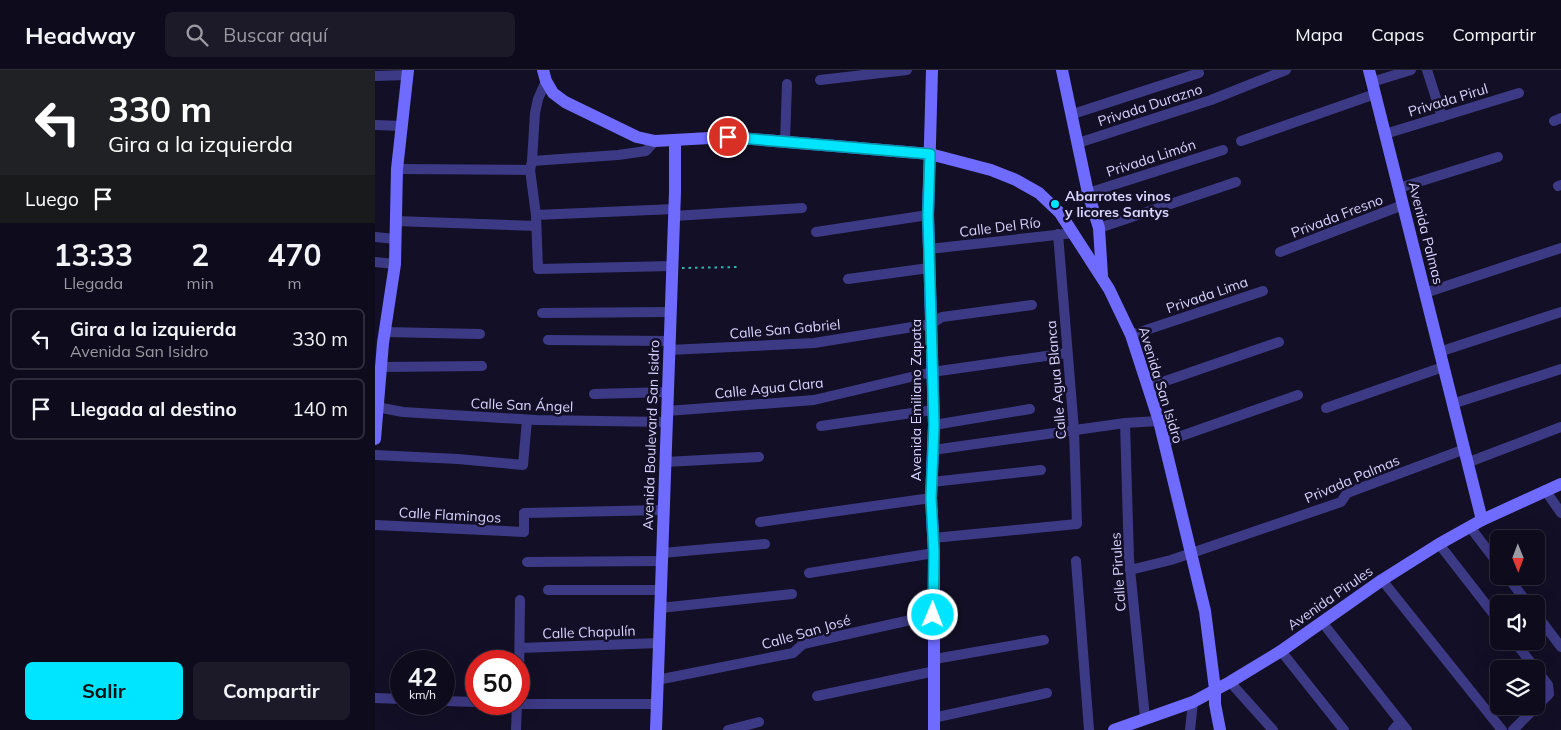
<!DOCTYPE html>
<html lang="es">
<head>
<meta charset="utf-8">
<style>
	body { margin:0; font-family:Mulish,sans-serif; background:#1c1929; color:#f1f3f6; height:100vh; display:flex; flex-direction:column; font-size:19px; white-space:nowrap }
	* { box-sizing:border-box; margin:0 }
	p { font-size:16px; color:#9b9ba3 }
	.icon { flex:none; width:28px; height:28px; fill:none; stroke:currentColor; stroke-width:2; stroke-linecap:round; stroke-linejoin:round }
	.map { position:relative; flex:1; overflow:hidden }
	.drawer { display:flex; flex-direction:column; background:#0e0b1c; width:375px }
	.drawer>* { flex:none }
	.guide { background:#202124; color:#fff; overflow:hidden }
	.needle { width:32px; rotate:179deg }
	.tools { position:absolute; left:1115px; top:460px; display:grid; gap:10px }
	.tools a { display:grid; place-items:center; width:55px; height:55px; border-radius:8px; background:#0e0b1c; box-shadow:0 5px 20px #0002,0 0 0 1px #2e2b3b; font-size:25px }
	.speed { position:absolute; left:15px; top:580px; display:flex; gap:10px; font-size:25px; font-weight:700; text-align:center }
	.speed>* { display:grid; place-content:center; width:65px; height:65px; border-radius:50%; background:#0e0b1c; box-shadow:0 5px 20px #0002,0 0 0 1px #2e2b3b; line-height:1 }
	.speed small { font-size:12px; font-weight:400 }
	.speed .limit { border:8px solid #d22; background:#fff; color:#111 }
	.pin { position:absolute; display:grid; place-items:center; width:42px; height:42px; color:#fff; margin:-21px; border:2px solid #fff; border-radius:50%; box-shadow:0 1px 5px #0007 }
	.me { position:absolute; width:55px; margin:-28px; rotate:1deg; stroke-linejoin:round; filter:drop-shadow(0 0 4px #0008) }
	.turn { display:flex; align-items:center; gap:18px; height:105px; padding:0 25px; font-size:22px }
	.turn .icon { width:65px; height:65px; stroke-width:2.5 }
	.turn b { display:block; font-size:35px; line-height:42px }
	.then { display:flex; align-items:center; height:48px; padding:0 25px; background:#0003; gap:10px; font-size:19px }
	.eta { display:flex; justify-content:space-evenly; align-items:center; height:85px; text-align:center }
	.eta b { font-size:30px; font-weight:700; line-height:35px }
	.cta { display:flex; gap:10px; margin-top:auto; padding:10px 25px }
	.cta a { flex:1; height:58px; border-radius:8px; background:#00e5ff; color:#111; font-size:20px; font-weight:700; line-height:58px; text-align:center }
	.cta a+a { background:#1c1929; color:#f1f3f6 }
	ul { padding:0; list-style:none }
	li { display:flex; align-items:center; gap:15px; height:62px; margin:0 10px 8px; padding:0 15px; border:2px solid #2e2b3b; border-radius:8px }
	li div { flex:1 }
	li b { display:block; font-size:19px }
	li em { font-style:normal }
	header { display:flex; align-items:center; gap:30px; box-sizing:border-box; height:70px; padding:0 25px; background:#0e0b1c; border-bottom:1px solid #2e2b3b }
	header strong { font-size:24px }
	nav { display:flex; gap:28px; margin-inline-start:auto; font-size:18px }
	.search { width:350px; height:45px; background:#1c1929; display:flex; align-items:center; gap:12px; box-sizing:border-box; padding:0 18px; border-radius:8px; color:#9b9ba3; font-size:19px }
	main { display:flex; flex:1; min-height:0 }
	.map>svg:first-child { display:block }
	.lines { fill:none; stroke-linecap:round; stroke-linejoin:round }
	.path { stroke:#2fb8b0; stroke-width:2; stroke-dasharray:2.5 4; stroke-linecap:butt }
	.street { stroke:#3d3a85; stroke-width:10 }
	.secondary { stroke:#6f6bff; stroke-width:12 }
	.route-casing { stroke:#0095a6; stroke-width:12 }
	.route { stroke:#00e5ff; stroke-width:9 }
	.poi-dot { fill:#00e5ff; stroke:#130f26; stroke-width:2 }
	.labels { text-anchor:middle; stroke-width:5; stroke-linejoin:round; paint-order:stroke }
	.street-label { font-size:14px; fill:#d9d4ff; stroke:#130f26 }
	.poi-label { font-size:14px; font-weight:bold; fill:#d9d4ff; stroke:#130f26; text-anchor:start }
</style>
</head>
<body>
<header>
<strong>Headway</strong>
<div class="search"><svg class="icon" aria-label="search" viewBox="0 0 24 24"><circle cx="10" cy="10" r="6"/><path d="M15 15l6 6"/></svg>Buscar aquí</div>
<nav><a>Mapa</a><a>Capas</a><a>Compartir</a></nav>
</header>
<main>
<section class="drawer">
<div class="guide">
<div class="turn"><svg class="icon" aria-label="left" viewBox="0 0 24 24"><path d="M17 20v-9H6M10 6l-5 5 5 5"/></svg><div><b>330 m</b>Gira a la izquierda</div></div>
<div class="then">Luego<svg class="icon" aria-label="arrive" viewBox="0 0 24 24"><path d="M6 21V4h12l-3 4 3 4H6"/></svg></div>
</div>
<div class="eta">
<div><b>13:33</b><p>Llegada</p></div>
<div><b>2</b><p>min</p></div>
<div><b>470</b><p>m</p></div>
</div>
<ul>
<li><svg class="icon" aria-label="left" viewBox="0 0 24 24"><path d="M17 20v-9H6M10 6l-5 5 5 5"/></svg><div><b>Gira a la izquierda</b><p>Avenida San Isidro</p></div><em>330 m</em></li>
<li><svg class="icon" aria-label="arrive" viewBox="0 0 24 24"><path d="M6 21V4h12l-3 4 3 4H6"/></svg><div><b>Llegada al destino</b></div><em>140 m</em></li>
</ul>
<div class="cta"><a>Salir</a><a>Compartir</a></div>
</section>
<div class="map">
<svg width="1186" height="660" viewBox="0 0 1186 660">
	<rect width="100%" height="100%" fill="#130f26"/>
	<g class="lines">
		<!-- path -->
		<path class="path" d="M307,198L365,197"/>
		<!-- street -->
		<g class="street">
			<path d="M1052,0L1067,47"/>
			<path d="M0,6L33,5"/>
			<path d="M445,10L532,0"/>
			<path d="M171,11L163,29L160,43L157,91L155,100L161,145L163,199L297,196"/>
			<path d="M997,12L1036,0"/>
			<path d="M698,44L824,3"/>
			<path d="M1179,51L1186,48"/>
			<path d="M0,55L27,56"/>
			<path d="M1010,64L1144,23"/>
			<path d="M866,71L1000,24"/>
			<path d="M410,72L412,14"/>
			<path d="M703,73L836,30L911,0"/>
			<path d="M157,91L243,85L271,81L280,71"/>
			<path d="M22,99L155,100"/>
			<path d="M1183,116L1186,115"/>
			<path d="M1024,118L1123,87"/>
			<path d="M713,123L848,80"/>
			<path d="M161,145L299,139"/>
			<path d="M299,146L427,138"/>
			<path d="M20,151L161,156"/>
			<path d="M724,158L861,112"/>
			<path d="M441,162L553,145"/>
			<path d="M0,167L20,169"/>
			<path d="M554,179L699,163"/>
			<path d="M905,182L1028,135"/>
			<path d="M0,192L20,194"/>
			<path d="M473,209L554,198"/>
			<path d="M1050,223L1186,178"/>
			<path d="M167,243L296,242"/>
			<path d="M9,262L105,264"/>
			<path d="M756,265L888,221"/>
			<path d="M173,270L295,271"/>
			<path d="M294,280L439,273L556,254L567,247L657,235"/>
			<path d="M1064,282L1186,242"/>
			<path d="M6,297L107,296"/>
			<path d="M773,317L904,272"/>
			<path d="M219,324L293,322"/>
			<path d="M1077,334L1186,299"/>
			<path d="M2,337L28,342L161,350L292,352"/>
			<path d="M951,338L1068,297"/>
			<path d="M292,341L439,330L557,302L692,283"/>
			<path d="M750,353L754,489L770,648"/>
			<path d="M559,355L655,339"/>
			<path d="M446,356L558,340"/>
			<path d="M789,372L923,325"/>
			<path d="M558,380L750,353L784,351"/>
			<path d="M0,385L83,389L148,395L152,350"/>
			<path d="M290,392L384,387"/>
			<path d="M1094,392L1186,357"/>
			<path d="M557,412L666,400"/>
			<path d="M1170,420L1186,443"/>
			<path d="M385,452L556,428"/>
			<path d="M0,455L149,462V443L289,440"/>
			<path d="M1095,457L1124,495"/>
			<path d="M558,468L702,454L699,360L683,164"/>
			<path d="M1064,474L1124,551"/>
			<path d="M287,483L390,474"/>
			<path d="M701,491L714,660"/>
			<path d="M152,492L286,491"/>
			<path d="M755,500L796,490L966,432L972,423L1090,379"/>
			<path d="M434,503L559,483"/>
			<path d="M1132,506L1153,534"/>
			<path d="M1007,510L1127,660"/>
			<path d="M173,520H285"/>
			<path d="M285,538L417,524"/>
			<path d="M1161,544L1186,577"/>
			<path d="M947,552L1032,660"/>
			<path d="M1139,571L1161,599"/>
			<path d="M145,578L284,573"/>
			<path d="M906,581L969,660"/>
			<path d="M560,589L669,570"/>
			<path d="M144,609L145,530"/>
			<path d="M282,610L418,583L428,574L558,545"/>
			<path d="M855,612L898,660"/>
			<path d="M442,626L560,601"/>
			<path d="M0,628L26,629"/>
			<path d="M69,631L101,632"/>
			<path d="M131,634H281"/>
			<path d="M558,648L672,623"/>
			<path d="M141,660L142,634"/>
			<path d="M353,660L384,652"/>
			<path d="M815,660L818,632"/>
			<path d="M1018,660L1025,652"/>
			<path d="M1138,660L1174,624L1173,615L1161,599"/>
		</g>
		<!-- secondary -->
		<g class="secondary">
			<path d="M168,0L171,11L178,23L190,32L262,67L280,71L353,67L555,84L616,100L641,110L664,123L685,143L734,219L756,265L784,351L830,541L840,619V634L845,660"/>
			<path d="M557,0L553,145L559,355L556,428L559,483V660"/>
			<path d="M687,0L713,123L724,158L727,206"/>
			<path d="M994,0L1107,450"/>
			<path d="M0,369L8,273L20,194L22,99L33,0"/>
			<path d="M281,660L300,122V70"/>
			<path d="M739,660L818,632L855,612L906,581L1007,510L1064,474L1107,450L1186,414"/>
		</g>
	</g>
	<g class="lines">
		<defs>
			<path id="route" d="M353,67L555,84L553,145L559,355L556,428L559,483L558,545"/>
		</defs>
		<!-- route casing -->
		<use href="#route" class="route-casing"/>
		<!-- route -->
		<use href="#route" class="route"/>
	</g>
	<!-- markers -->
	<circle class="poi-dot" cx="680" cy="134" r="5"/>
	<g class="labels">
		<!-- street labels -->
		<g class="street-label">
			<text transform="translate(1073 30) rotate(-17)" y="5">Privada Pirul</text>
			<text transform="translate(775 35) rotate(-18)" y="5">Privada Durazno</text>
			<text transform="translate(776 88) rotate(-18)" y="5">Privada Limón</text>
			<text transform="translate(962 146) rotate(-21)" y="5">Privada Fresno</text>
			<text transform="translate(625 157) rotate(-7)" y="5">Calle Del Río</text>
			<text transform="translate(1051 163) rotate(76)" y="5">Avenida Palmas</text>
			<text transform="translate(832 225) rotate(-19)" y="5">Privada Lima</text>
			<text transform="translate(410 259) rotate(-5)" y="5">Calle San Gabriel</text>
			<text transform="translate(681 310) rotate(-95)" y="5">Calle Agua Blanca</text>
			<text transform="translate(786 315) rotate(73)" y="5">Avenida San Isidro</text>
			<text transform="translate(394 318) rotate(-6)" y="5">Calle Agua Clara</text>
			<text transform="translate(541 330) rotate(-90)" y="5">Avenida Emiliano Zapata</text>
			<text transform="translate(147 335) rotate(2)" y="5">Calle San Ángel</text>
			<text transform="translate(276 365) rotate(-88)" y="5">Avenida Boulevard San Isidro</text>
			<text transform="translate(977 409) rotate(-23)" y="5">Privada Palmas</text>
			<text transform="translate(75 445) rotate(3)" y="5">Calle Flamingos</text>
			<text transform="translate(743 502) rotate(-94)" y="5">Calle Pirules</text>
			<text transform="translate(955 528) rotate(-35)" y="5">Avenida Pirules</text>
			<text transform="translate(214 562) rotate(-2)" y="5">Calle Chapulín</text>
			<text transform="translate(431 562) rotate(-16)" y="5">Calle San José</text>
		</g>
		<!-- poi labels -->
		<g class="poi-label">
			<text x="690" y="131">Abarrotes vinos<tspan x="690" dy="16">y licores Santys</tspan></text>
		</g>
	</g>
</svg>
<div class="tools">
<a><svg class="needle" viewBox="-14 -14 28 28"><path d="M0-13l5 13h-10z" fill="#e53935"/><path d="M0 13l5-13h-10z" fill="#9b9ba3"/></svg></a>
<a><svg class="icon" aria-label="sound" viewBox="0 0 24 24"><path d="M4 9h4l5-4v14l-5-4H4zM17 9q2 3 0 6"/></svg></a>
<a><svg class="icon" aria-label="layers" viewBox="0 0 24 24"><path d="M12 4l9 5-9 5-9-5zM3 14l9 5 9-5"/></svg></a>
</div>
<div class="speed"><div>42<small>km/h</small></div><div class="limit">50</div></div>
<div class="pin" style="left:353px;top:67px;background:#d93025"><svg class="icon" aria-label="arrive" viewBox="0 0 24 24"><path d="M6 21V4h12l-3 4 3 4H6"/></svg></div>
<svg class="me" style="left:558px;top:545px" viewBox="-20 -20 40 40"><circle r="17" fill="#00e5ff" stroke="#fff" stroke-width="3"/><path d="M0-11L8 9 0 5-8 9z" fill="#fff"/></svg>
</div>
</main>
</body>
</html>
